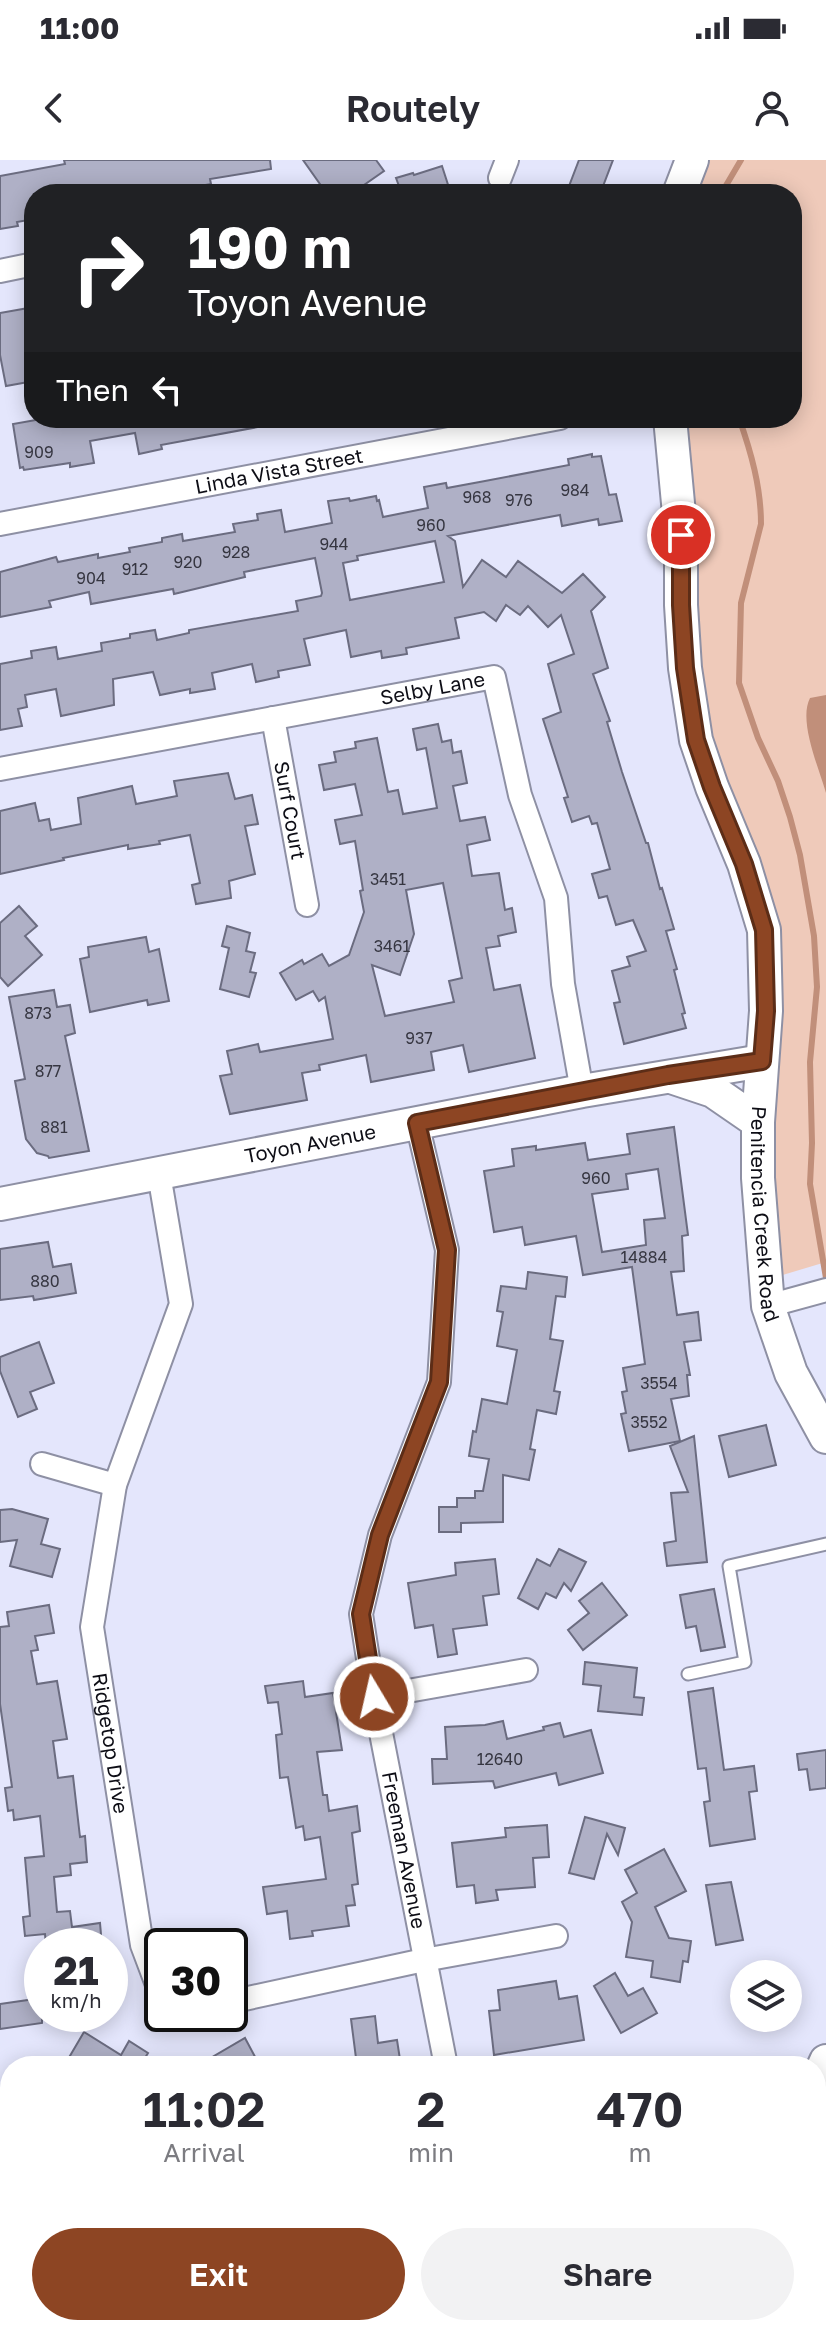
<!DOCTYPE html>
<html lang="en">
<head>
<meta charset="utf-8">
<style>
	body { margin:0; font-family:"Golos Text",sans-serif; background:#f2f2f3; color:#2b2b33; height:100vh; display:flex; flex-direction:column; font-size:30px; white-space:nowrap }
	* { box-sizing:border-box; margin:0 }
	p { font-size:26px; color:#7c7c81 }
	.icon { flex:none; width:44px; height:44px; fill:none; stroke:currentColor; stroke-width:2; stroke-linecap:round; stroke-linejoin:round }
	.map { position:relative; flex:1; overflow:hidden }
	.sheet { position:absolute; left:0px; top:1896px; width:826px; height:280px; display:flex; flex-direction:column; background:#fff; border-radius:32px 32px 0 0; box-shadow:0 4px 20px #0003 }
	.sheet>* { flex:none }
	.top-card { position:absolute; left:24px; top:24px; width:778px; height:244px; border-radius:32px; box-shadow:0 4px 20px #0003; background:#202124; color:#fff; overflow:hidden }
	.tools { position:absolute; left:730px; top:1800px; display:grid; gap:16px }
	.tools a { display:grid; place-items:center; width:72px; height:72px; border-radius:50%; background:#fff; box-shadow:0 4px 20px #0003; font-size:40px }
	.speed { position:absolute; left:24px; top:1768px; display:flex; gap:16px; font-size:40px; font-weight:700; text-align:center }
	.speed>* { display:grid; place-content:center; width:104px; height:104px; border-radius:50%; background:#fff; box-shadow:0 4px 20px #0003; line-height:1 }
	.speed small { font-size:20px; font-weight:400 }
	.speed .limit { border:4px solid #111; border-radius:12px; background:#fff; color:#111 }
	.pin { position:absolute; display:grid; place-items:center; width:68px; height:68px; color:#fff; margin:-34px; border:4px solid #fff; border-radius:50%; box-shadow:0 2px 8px #0007 }
	.me { position:absolute; width:88px; margin:-44px; rotate:351deg; stroke-linejoin:round; filter:drop-shadow(0 0 6px #0008) }
	.turn { display:flex; align-items:center; gap:28px; height:168px; padding:0 32px; font-size:36px }
	.turn .icon { width:104px; height:104px; stroke-width:2.5 }
	.turn b { display:block; font-size:56px; line-height:68px }
	.then { display:flex; align-items:center; height:76px; padding:0 32px; background:#0003; gap:16px; font-size:30px }
	.eta { display:flex; justify-content:space-evenly; align-items:center; height:136px; text-align:center }
	.eta b { font-size:48px; font-weight:600; line-height:56px }
	.cta { display:flex; gap:16px; margin-top:auto; padding:16px 32px }
	.cta a { flex:1; height:92px; border-radius:48px; background:#8d4523; color:#fff; font-size:32px; font-weight:600; line-height:92px; text-align:center }
	.cta a+a { background:#f2f2f3; color:#2b2b33 }
	.status { display:flex; justify-content:space-between; align-items:center; height:56px; padding:0 40px; background:#fff; direction:ltr }
	.status svg { height:22px; fill:currentColor }
	header { display:flex; justify-content:space-between; align-items:center; height:104px; padding:0 32px; background:#fff; font-size:36px; font-weight:600 }
	.map>svg:first-child { display:block }
	.green { fill:#efcaba }
	.water { fill:#c18f7a }
	.lines { fill:none; stroke-linecap:round; stroke-linejoin:round }
	.stream { stroke:#c18f7a; stroke-width:6 }
	.building { fill:#afb0c6; stroke:#6b6c80; stroke-width:2; fill-rule:evenodd }
	.lane-casing { stroke:#8e90a4; stroke-width:15 }
	.street-casing { stroke:#8e90a4; stroke-width:26 }
	.secondary-casing { stroke:#8e90a4; stroke-width:36 }
	.lane { stroke:#fff; stroke-width:11 }
	.street { stroke:#fff; stroke-width:22 }
	.secondary { stroke:#fff; stroke-width:32 }
	.route-casing { stroke:#5c2d17; stroke-width:20 }
	.route { stroke:#8d4523; stroke-width:14 }
	.labels { text-anchor:middle; stroke-width:8; stroke-linejoin:round; paint-order:stroke }
	.number-label { font-size:16px; fill:#363641 }
	.street-label { font-size:20px; fill:#0d0d15; stroke:#f3f4fd }
</style>
</head>
<body>
<div class="status"><b>11:00</b><svg viewBox="0 0 49 12"><path d="M0 12V9h3v3zM5 12V6h3v6zM10 12V3h3v9zM15 12V0h3v12zM26 1h20v11H26zM47 4h2v5h-2z"/></svg></div>
<header><svg class="icon" aria-label="back" viewBox="0 0 24 24"><path d="M15 5l-7 7 7 7"/></svg>Routely<svg class="icon" aria-label="person" viewBox="0 0 24 24"><circle cx="12" cy="8" r="4"/><path d="M4 21q1-7 8-7t8 7"/></svg></header>
<div class="map">
<svg width="826" height="2176" viewBox="0 0 826 2176">
	<rect width="100%" height="100%" fill="#e4e6fc"/>
	<!-- green -->
	<path class="green" d="M708,0H826V1102L776,1117L774,899L759,706L707,569L698,509L696,391L688,258H792V34H697Z"/>
	<!-- water -->
	<path class="water" d="M826,535V633C819,608 798,561 810,538Z"/>
	<g class="lines">
		<!-- stream -->
		<g class="stream">
			<path d="M721,34L741,0"/>
			<path d="M739,258C751,292 761,327 761,364L741,443L739,523L758,578L778,621L790,657L800,695L814,776L817,827L810,902L812,983L810,1024L826,1118"/>
		</g>
	</g>
	<!-- building -->
	<g class="building">
		<path d="M64,0H270L271,9L210,19L211,24L156,34H34V59L17,62L18,66L0,69V16L65,4Z"/>
		<path d="M303,0H376L384,11L351,34H327Z"/>
		<path d="M579,0H613L600,34H566Z"/>
		<path d="M442,6L451,34H402L396,18L413,13L414,15Z"/>
		<path d="M34,147V170L27,171L34,221L6,226L0,195V153Z"/>
		<path d="M47,258H257L258,267L161,285L162,289L139,294L135,273L90,281L94,303L70,307V303L24,310L23,307L20,308L13,264Z"/>
		<path d="M592,294V297L601,296L609,335L616,334L622,361L599,365L598,359L562,366L560,355L448,376L455,381L463,427L482,400L506,417L518,401L562,433L583,414L605,437L591,451L608,508L593,514L610,561L607,562L622,612L646,683H648L660,729L662,728L674,769L666,771L677,809L674,810L685,853L682,854L686,868L624,884L614,843L620,842L612,811L630,806L627,797L646,791L633,760L616,765L607,736L599,738L592,714L610,709L597,663L592,664L589,656L572,662L564,638L568,637L543,559L561,552L548,504L574,494L561,455L548,467L528,446L520,455L506,445L496,461L484,452L455,458L459,478L406,488L407,494L382,498L381,491L351,497L346,470L304,479L310,505L278,511L279,517L256,522L252,504L212,513L215,529L190,533V529L160,535L153,512L113,519L114,545L61,556L56,529L25,535L27,547L18,549L22,566L0,570V504L32,498L31,491L56,487L58,499L102,491L101,483L130,478V474L155,470L157,480L189,473V470L298,451L296,441L321,436L322,433L315,398L244,412L245,417L174,434L173,429L91,444L89,432L49,441L51,447L0,457V412L56,397L58,402L98,394V398L130,392L129,388L162,382V378L182,374L183,381L235,372L233,364L258,360L257,354L281,350L285,372L332,363L328,341L349,338L350,341L376,336L377,341L379,340L383,357L428,348L424,327L446,323L447,328L485,321L569,305L568,299ZM435,381L444,422L350,440L343,403L358,400L357,396Z"/>
		<path d="M438,564L442,582L451,580L453,593L461,591L467,623L453,626L460,661L485,657L490,680L467,685L472,716L499,713L505,750L512,748L516,772L498,776L500,786L486,788L494,830L520,825L535,898L469,912L463,885L431,892L434,910L371,922L366,895L319,905L320,910L302,913L307,940L230,954L220,916L232,914L227,891L258,884L260,892L333,879L325,837L319,841L313,831L296,840L280,813L302,800L304,804L322,794L329,806L349,795L364,752L360,731L363,730L355,681L340,684L335,660L362,655L355,624L324,630L319,605L336,602L334,592L356,588L355,582L377,578L388,632L398,630L403,654L437,648L426,588L417,590L413,569ZM443,723L462,818L449,821L454,842L385,856L372,805L400,815L414,774L406,730Z"/>
		<path d="M228,613L235,639L252,635L258,664L245,666L255,714L229,721L231,738L196,744L192,725L200,723L190,675L159,681L160,684L128,689V685L63,698L64,700L0,714V651L35,643L39,661L49,659L51,670L81,664L78,638L132,626L136,644L177,636L174,621Z"/>
		<path d="M19,746L37,766L25,776L42,795L8,826L0,817V763Z"/>
		<path d="M227,766L250,773L246,791L255,793L250,812L256,813L249,837L220,829L229,788L222,786Z"/>
		<path d="M146,777L149,792L159,789L169,841L148,845L147,840L90,852L80,799L89,797L88,787Z"/>
		<path d="M54,830L57,847L70,845L75,873L65,876L89,991L49,998L48,996L37,993L26,979L15,921L25,919L9,837Z"/>
		<path d="M674,967L688,1075L682,1076L684,1111L671,1112L677,1155L698,1152L701,1180L684,1182L690,1215H687L689,1236L671,1239L680,1281L629,1291L621,1254L626,1253L622,1232L627,1231L623,1208L645,1204L632,1107L583,1115L576,1076L525,1085L522,1067L494,1072L484,1011L514,1006L512,989L536,986V990L585,983L588,1000L630,994L627,974ZM658,1009L665,1058L644,1060L646,1085L602,1092L592,1034L628,1029L626,1014Z"/>
		<path d="M48,1082L53,1107L71,1104L76,1133L34,1140L33,1136L0,1140V1089Z"/>
		<path d="M528,1112L567,1117L565,1137L556,1136L551,1172L550,1179L563,1181L554,1231L560,1232L556,1254L537,1250L530,1289L535,1290L529,1320L503,1315V1362L461,1363V1372H439V1347H457V1338H475V1331H483L489,1299L469,1296L473,1271L476,1272L482,1239L507,1244L517,1190L497,1186L503,1152L497,1151L501,1126L526,1129Z"/>
		<path d="M39,1182L54,1223L30,1232L37,1249L18,1257L0,1211V1197Z"/>
		<path d="M766,1265L776,1305L729,1317L719,1276Z"/>
		<path d="M694,1276L707,1402L667,1406L664,1383L676,1381L671,1333L688,1332L670,1286Z"/>
		<path d="M12,1349L48,1359L41,1384L60,1389L52,1417L10,1406L17,1380L0,1382V1350Z"/>
		<path d="M559,1389L586,1402L571,1431L564,1423L556,1438L546,1433L538,1449L518,1438L537,1399L550,1406Z"/>
		<path d="M495,1399L499,1434L483,1436L487,1465L453,1469L457,1494L438,1497L433,1465L415,1468L408,1423L456,1415L455,1403Z"/>
		<path d="M602,1423L627,1455L583,1490L568,1470L589,1453L579,1441Z"/>
		<path d="M714,1429L725,1487L701,1491L696,1466L686,1468L680,1435Z"/>
		<path d="M49,1445L54,1473L35,1476L38,1490L31,1491L37,1524L57,1521L67,1579L53,1581L58,1618L73,1616L80,1677L85,1676L87,1702L70,1704L71,1715L54,1717L57,1752L70,1751L72,1767L100,1763L102,1786H46L45,1774L25,1776L23,1757L30,1756L25,1698L44,1696L40,1656L14,1660L13,1650L8,1651L5,1628L12,1627L0,1544V1467L9,1466L7,1452Z"/>
		<path d="M585,1502L637,1508L634,1537L644,1538L642,1555L598,1551L601,1526L583,1524Z"/>
		<path d="M303,1521L305,1537L333,1533L342,1590L317,1592L323,1635H327L329,1651L357,1646L360,1671L352,1673L358,1724L352,1725L355,1745L346,1746L349,1766L312,1771L313,1776L290,1779L287,1751L267,1754L263,1727L326,1719L320,1677L305,1680L303,1666L296,1668L288,1617L280,1618L276,1575L282,1574L278,1542L268,1543L265,1526Z"/>
		<path d="M713,1528L724,1610L754,1606L757,1631L749,1632L755,1679L710,1686L704,1642L710,1641L706,1608L698,1609L688,1532Z"/>
		<path d="M503,1561L507,1579L544,1570L543,1567L560,1563L564,1577L591,1570L603,1613L559,1625L556,1613L495,1628L493,1621L433,1624L432,1599H447L445,1567L485,1565Z"/>
		<path d="M826,1590V1628L810,1630L807,1609L799,1610L797,1594Z"/>
		<path d="M585,1657L625,1668L618,1695L607,1674L594,1719L569,1713Z"/>
		<path d="M547,1665L549,1697L533,1698L535,1727L496,1730L498,1740L476,1743L474,1725L457,1727L452,1683L506,1677L505,1668Z"/>
		<path d="M664,1689L686,1731L655,1747L669,1778L691,1781L688,1802L683,1801L680,1822L651,1817L653,1801L626,1797L632,1762L622,1742L637,1733L625,1710Z"/>
		<path d="M731,1722L743,1780L716,1785L706,1725Z"/>
		<path d="M615,1813L628,1836L643,1828L657,1853L621,1873L594,1826Z"/>
		<path d="M556,1821L559,1839L577,1836L584,1880L494,1895L489,1851L500,1850L498,1830Z"/>
		<path d="M42,1838V1863L0,1869V1844Z"/>
		<path d="M375,1856L378,1883L397,1880L401,1906H357L351,1859Z"/>
		<path d="M84,1872L121,1895L129,1881L148,1893L140,1906H64Z"/>
		<path d="M245,1878L260,1906H197Z"/>
	</g>
	<g class="lines">
		<defs>
			<path id="lane" d="M688,1514L745,1502L729,1406L826,1384"/>
			<g id="street">
				<path d="M500,18L507,0"/>
				<path d="M0,111L34,104"/>
				<path id="s1" d="M0,364L560,258"/>
				<path id="s2" d="M273,558L307,745"/>
				<path id="s3" d="M0,609L494,517L520,635L556,738L563,824L582,931"/>
				<path id="s4" d="M417,963L447,1090L439,1222L380,1375L361,1454L374,1537L446,1906"/>
				<path id="s5" d="M159,1014L181,1144L115,1325L92,1467L142,1785L162,1838"/>
				<path d="M768,1146L826,1130"/>
				<path d="M42,1304L115,1325"/>
				<path d="M374,1537L526,1510"/>
				<path d="M230,1842L424,1800L556,1776"/>
				<path d="M0,2146L10,2144"/>
				<path d="M221,2166L222,2176"/>
				<path d="M495,2166L497,2176"/>
			</g>
			<g id="secondary">
				<path d="M679,34L692,0"/>
				<path id="s6" d="M670,258L681,375V445L685,508L696,580L712,627L744,704L764,770L766,851L758,962V1018L768,1146L791,1213L826,1277"/>
				<path d="M671,917L713,931L758,962"/>
				<path id="s7" d="M0,1044L582,931L762,901"/>
				<path d="M816,1923L826,1901"/>
				<path d="M792,2166L794,2176"/>
			</g>
		</defs>
		<!-- lane casing -->
		<use href="#lane" class="lane-casing"/>
		<!-- street casing -->
		<use href="#street" class="street-casing"/>
		<!-- secondary casing -->
		<use href="#secondary" class="secondary-casing"/>
		<!-- lane -->
		<use href="#lane" class="lane"/>
		<!-- street -->
		<use href="#street" class="street"/>
		<!-- secondary -->
		<use href="#secondary" class="secondary"/>
	</g>
	<g class="lines">
		<defs>
			<path id="route" d="M374,1537L361,1454L380,1375L439,1222L447,1090L417,963L668,915L762,901L766,851L764,770L744,704L712,627L696,580L685,508L681,445V375"/>
		</defs>
		<!-- route casing -->
		<use href="#route" class="route-casing"/>
		<!-- route -->
		<use href="#route" class="route"/>
	</g>
	<g class="labels">
		<!-- number labels -->
		<g class="number-label">
			<text x="39" y="298">909</text>
			<text x="575" y="336">984</text>
			<text x="477" y="343">968</text>
			<text x="519" y="346">976</text>
			<text x="431" y="371">960</text>
			<text x="334" y="390">944</text>
			<text x="236" y="398">928</text>
			<text x="188" y="408">920</text>
			<text x="135" y="415">912</text>
			<text x="91" y="424">904</text>
			<text x="388" y="725">3451</text>
			<text x="392" y="792">3461</text>
			<text x="38" y="859">873</text>
			<text x="419" y="884">937</text>
			<text x="48" y="917">877</text>
			<text x="54" y="973">881</text>
			<text x="596" y="1024">960</text>
			<text x="644" y="1103">14884</text>
			<text x="45" y="1127">880</text>
			<text x="659" y="1229">3554</text>
			<text x="649" y="1268">3552</text>
			<text x="500" y="1605">12640</text>
		</g>
		<!-- street labels -->
		<g class="street-label">
			<text dy="7" stroke="none"><textPath href="#s1" startOffset="284">Linda Vista Street</textPath></text>
			<text dy="7" stroke="none"><textPath href="#s3" startOffset="440">Selby Lane</textPath></text>
			<text dy="7" stroke="none"><textPath href="#s2" startOffset="94">Surf Court</textPath></text>
			<text dy="7" stroke="none"><textPath href="#s7" startOffset="316">Toyon Avenue</textPath></text>
			<text dy="7" stroke="none"><textPath href="#s6" startOffset="810">Penitencia Creek Road</textPath></text>
			<text dy="7" stroke="none"><textPath href="#s5" startOffset="586">Ridgetop Drive</textPath></text>
			<text dy="7" stroke="none"><textPath href="#s4" startOffset="748">Freeman Avenue</textPath></text>
		</g>
	</g>
</svg>
<div class="tools">
<a><svg class="icon" aria-label="layers" viewBox="0 0 24 24"><path d="M12 4l9 5-9 5-9-5zM3 14l9 5 9-5"/></svg></a>
</div>
<div class="speed"><div>21<small>km/h</small></div><div class="limit">30</div></div>
<div class="pin" style="left:681px;top:375px;background:#d93025"><svg class="icon" aria-label="arrive" viewBox="0 0 24 24"><path d="M6 21V4h12l-3 4 3 4H6"/></svg></div>
<svg class="me" style="left:374px;top:1537px" viewBox="-20 -20 40 40"><circle r="17" fill="#8d4523" stroke="#fff" stroke-width="3"/><path d="M0-11L8 9 0 5-8 9z" fill="#fff"/></svg>
<div class="top-card">
<div class="turn"><svg class="icon" aria-label="right" viewBox="0 0 24 24"><path d="M7 20v-9h11M14 6l5 5-5 5"/></svg><div><b>190 m</b>Toyon Avenue</div></div>
<div class="then">Then<svg class="icon" aria-label="left" viewBox="0 0 24 24"><path d="M17 20v-9H6M10 6l-5 5 5 5"/></svg></div>
</div>
<section class="sheet">
<div class="eta">
<div><b>11:02</b><p>Arrival</p></div>
<div><b>2</b><p>min</p></div>
<div><b>470</b><p>m</p></div>
</div>
<div class="cta"><a>Exit</a><a>Share</a></div>
</section>
</div>
</body>
</html>
